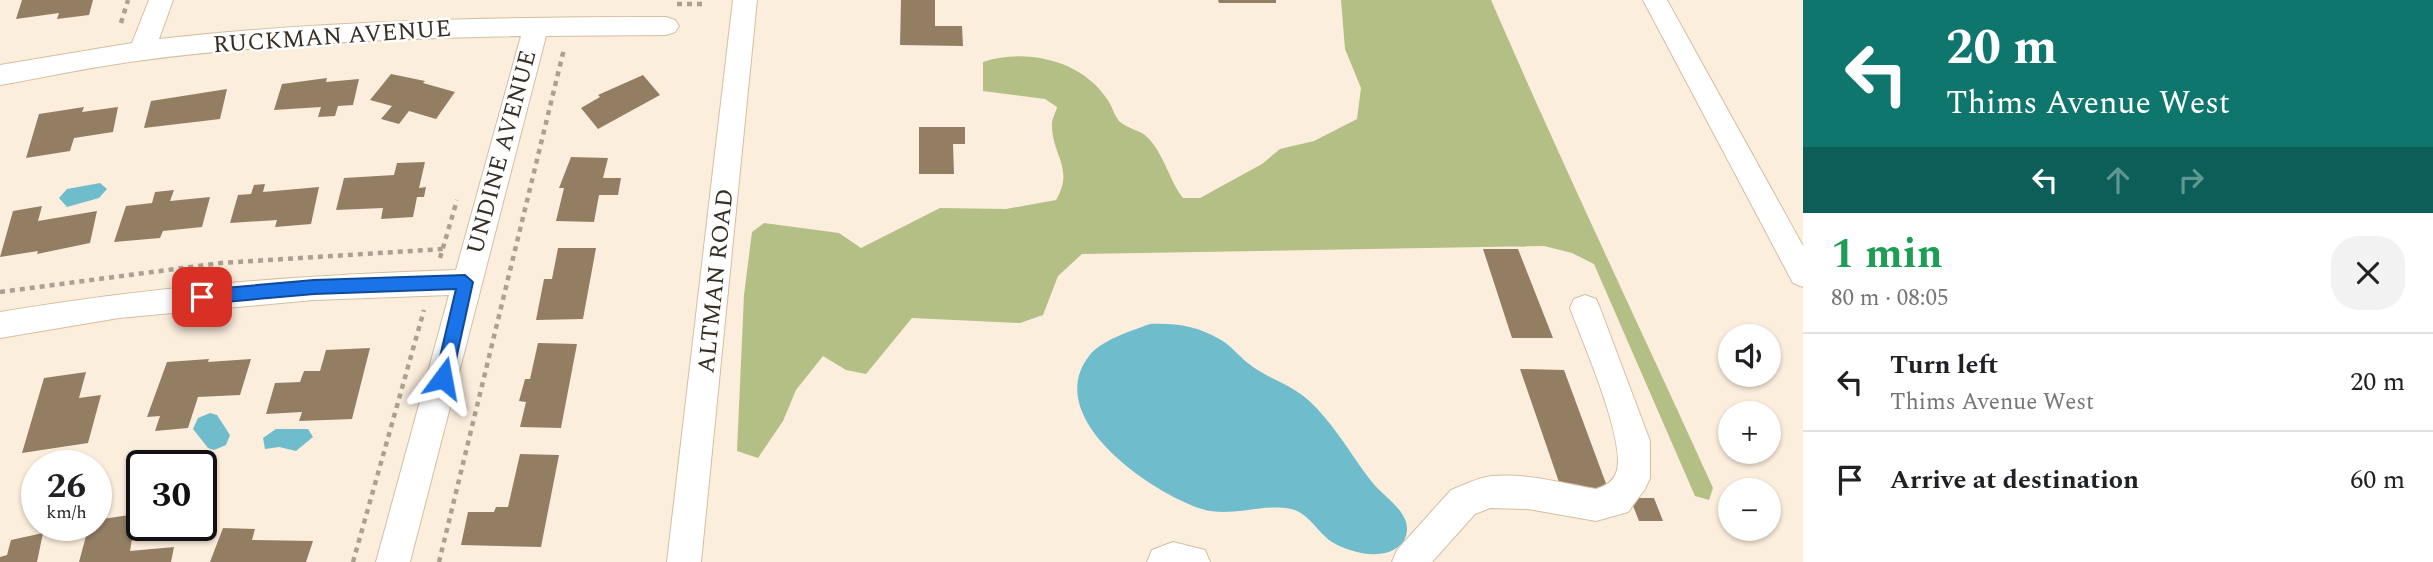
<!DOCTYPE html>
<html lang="en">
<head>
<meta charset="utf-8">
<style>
	body { margin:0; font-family:Spectral,serif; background:#f2f2f2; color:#202124; height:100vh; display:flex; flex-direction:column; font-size:26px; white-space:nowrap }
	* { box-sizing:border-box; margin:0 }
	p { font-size:23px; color:#757577 }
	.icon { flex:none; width:38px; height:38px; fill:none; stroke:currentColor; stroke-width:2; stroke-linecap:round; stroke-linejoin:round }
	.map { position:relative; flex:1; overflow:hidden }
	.sheet { display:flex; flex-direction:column; background:#fff; width:630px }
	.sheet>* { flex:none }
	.banner { background:#0f766e; color:#fff; overflow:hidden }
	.controls { position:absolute; left:1718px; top:324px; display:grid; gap:14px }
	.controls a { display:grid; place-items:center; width:63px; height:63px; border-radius:50%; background:#fff; box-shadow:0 2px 5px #0004; font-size:35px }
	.speed { position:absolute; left:21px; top:450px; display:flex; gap:14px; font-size:35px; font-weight:700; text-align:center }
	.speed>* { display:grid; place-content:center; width:91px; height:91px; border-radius:50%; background:#fff; box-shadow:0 2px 5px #0004; line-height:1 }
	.speed small { font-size:18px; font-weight:400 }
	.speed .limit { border:4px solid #111; border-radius:10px; background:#fff; color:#111 }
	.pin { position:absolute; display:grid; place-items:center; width:60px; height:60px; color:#fff; margin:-30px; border-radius:14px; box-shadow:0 4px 10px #0006 }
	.me { position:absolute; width:77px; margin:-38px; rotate:13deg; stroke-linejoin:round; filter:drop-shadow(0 0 5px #0008) }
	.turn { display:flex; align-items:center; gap:24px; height:147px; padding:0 28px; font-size:32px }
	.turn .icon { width:91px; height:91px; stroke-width:2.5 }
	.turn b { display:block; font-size:49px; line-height:60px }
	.lanes { display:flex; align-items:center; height:66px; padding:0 28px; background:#0003; justify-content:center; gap:35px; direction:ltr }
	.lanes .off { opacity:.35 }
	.round { display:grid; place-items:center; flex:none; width:74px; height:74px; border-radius:28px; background:#f2f2f2 }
	.summary { display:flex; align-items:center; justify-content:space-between; height:119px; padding:0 28px }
	h1 { font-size:42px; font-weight:700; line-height:52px; color:#1e9e55 }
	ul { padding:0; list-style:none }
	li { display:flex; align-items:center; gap:21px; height:98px; padding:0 28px; border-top:2px solid #e0e0e0 }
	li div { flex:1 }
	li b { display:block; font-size:26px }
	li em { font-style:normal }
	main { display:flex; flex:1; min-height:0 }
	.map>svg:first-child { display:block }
	.forest { fill:#b4bf85 }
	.water { fill:#6fbccc }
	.building { fill:#937e64 }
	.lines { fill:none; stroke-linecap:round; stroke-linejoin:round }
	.minor-casing { stroke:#d4bea2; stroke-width:2 }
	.path { stroke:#aca091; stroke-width:4.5; stroke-dasharray:5 5; stroke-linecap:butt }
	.minor { fill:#fff; fill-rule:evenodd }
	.route { fill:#1a73e8; stroke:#114b97; stroke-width:2 }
	.labels { text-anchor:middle; stroke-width:5; stroke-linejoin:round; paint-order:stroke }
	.street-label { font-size:24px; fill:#372e23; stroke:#fff }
</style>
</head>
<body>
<main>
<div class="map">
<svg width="1803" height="562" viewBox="0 0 1803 562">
	<rect width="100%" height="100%" fill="#fceedd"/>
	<!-- forest -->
	<path class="forest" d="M1341,0H1491C1562,164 1639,325 1713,488L1709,500L1695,496L1594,264L1572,253L1544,246L1082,254L1058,276L1043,315L1020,323L912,318L866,374L846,370L823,356L796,390L783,421L758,458L737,451L744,295L752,232L764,223L839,233L861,248L940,208L1006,209L1056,200C1075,168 1051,154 1052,124C1052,118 1056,112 1057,107L1045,99L983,91V62C1026,48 1081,60 1107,99C1112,105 1114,116 1120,122C1128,129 1141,130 1148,138C1164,154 1169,180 1183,198H1200L1262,164L1280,149L1314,141L1357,119L1361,88L1345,49Z"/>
	<!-- water -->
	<g class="water">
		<path d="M100,183L107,189L99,198L67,207L59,198L67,189Z"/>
		<path d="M1150,324C1176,323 1198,326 1221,340C1233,347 1241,359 1253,367C1270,379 1291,385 1307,399C1334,423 1350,454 1372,482C1382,495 1401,506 1406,522C1408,529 1407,536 1403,542C1387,562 1352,554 1332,542C1318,533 1308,512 1291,509C1262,503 1231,518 1202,509C1152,493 1041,418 1089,356C1101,340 1131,331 1150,324Z"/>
		<path d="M210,413L217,415L230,435L226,445L214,450L208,448L193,429L198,418Z"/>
		<path d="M276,429H308L313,437L296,451L279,447L265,449L263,438Z"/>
	</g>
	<!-- building -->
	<g class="building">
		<path d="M22,0H93L89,15L57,19L59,13L16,19Z"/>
		<path d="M901,0H935V26H962L963,46L900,45Z"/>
		<path d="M1218,0H1276V3H1219Z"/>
		<path d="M391,74L425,81L423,83L455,92L436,119L409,111L399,124L381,119L392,106L370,100Z"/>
		<path d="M643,75L660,95L598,129L581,108L600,97L598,95Z"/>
		<path d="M327,78L326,82L359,79L353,105L338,106L335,116L318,117L321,107L274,110L282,84Z"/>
		<path d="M227,89L220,119L144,128L151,101Z"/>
		<path d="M84,107L82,112L118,107L113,132L74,138L70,151L26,158L39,114Z"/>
		<path d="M919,127H965V144H953L954,174H919Z"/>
		<path d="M571,157L608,158L603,178H621L618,195H599L594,222L556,221L564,188H559Z"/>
		<path d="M425,162L419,188L426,187L424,197H417L413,217L381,219L383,208L336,210L344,178L394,175L397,163Z"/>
		<path d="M265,184L263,192L319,187L311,224L275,227L277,220L230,223L238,195L251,194L254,185Z"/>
		<path d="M174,190L170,201L210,197L202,227L163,231L160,238L114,242L126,206L152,203L155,192Z"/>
		<path d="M42,206L38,221L97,211L90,243L37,254L38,251L0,257L13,211Z"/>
		<path d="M558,248H596L583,319L536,320L544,279H552Z"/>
		<path d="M1483,249H1518L1553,338H1512Z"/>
		<path d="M538,343L577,344L561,428L520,427L526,402L519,401L525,379H530Z"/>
		<path d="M370,348L352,419L299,421L302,412L266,414L275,383L300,382L304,371H320L326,350Z"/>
		<path d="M209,359L208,362L251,359L240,395L198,397L188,428L155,431L160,416L147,417L167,362Z"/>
		<path d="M1520,369L1564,370L1608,489L1561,488Z"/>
		<path d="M86,372L79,398L101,395L88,443L22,453L44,378Z"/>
		<path d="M520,454L559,455L541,547L461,545L468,512H494L496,507H508Z"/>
		<path d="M1630,498H1654L1663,521H1639Z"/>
		<path d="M136,514L130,551L174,547L171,562H79L89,525H96V520Z"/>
		<path d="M223,528L255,529L252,540L313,541L306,562H210Z"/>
		<path d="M43,533L37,562H0V557L7,555L11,540Z"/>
	</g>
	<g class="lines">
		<defs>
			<g id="minor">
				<path d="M149,0H173L159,39C327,20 497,17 666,17L675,20L679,26L675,32L666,35L546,36L410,562H376L449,295L314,300L119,318L0,338V312C153,286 301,275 456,270L521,36C393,38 264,44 137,61C91,67 46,77 0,85V65L132,43Z"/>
				<path d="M733,0H757L701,562H667Z"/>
				<path d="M1643,0H1667L1803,246V287L1793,283Z"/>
				<path d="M1585,295L1596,299L1600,308L1650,441V478L1645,489L1628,512L1596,521L1528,509L1490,508L1475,514L1432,562H1392L1397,550L1451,490C1464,485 1479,477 1492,476C1527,473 1562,483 1596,489C1605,486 1613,482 1616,473C1628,444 1582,341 1570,308L1574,299Z"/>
				<path d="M1173,542L1205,550L1210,562H1147L1152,550Z"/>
			</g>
		</defs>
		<!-- minor casing -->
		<use href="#minor" class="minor-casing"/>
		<!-- path -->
		<g class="path">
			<path d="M677,4H707"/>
			<path d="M121,23L128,0"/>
			<path d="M440,258L457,200"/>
			<path d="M0,292L221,263L443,249"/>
			<path d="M353,562L424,310"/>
			<path d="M439,562L564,49"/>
		</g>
		<!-- minor -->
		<use href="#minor" class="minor"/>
	</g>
	<!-- route -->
	<path class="route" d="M465,275L473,282L452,378L443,385L435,378L456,289L314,294L202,304L194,297L202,290L314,280Z"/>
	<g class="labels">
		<!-- street labels -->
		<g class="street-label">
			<text transform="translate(332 36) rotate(-4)" y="8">RUCKMAN AVENUE</text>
			<text transform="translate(501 152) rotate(-75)" y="8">UNDINE AVENUE</text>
			<text transform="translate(715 281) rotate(-84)" y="8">ALTMAN ROAD</text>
		</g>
	</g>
</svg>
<div class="controls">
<a><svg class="icon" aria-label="sound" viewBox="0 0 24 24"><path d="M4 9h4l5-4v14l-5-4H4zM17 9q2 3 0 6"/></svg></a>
<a>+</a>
<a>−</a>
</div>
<div class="speed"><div>26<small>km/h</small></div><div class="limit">30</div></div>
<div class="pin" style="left:202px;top:297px;background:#d93025"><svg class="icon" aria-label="arrive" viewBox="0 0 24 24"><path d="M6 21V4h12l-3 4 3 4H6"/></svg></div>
<svg class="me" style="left:443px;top:378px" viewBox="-20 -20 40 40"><path d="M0-17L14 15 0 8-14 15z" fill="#1a73e8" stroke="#fff" stroke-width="4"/></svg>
</div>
<section class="sheet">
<div class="banner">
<div class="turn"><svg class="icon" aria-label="left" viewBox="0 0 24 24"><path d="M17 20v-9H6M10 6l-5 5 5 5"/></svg><div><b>20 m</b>Thims Avenue West</div></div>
<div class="lanes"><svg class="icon" aria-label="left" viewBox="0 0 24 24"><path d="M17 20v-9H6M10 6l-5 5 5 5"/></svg><svg class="icon off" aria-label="ahead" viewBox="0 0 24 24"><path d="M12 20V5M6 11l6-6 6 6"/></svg><svg class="icon off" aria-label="right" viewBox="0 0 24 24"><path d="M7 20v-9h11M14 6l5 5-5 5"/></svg></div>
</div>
<div class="summary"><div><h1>1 min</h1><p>80 m · 08:05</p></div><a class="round"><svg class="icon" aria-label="close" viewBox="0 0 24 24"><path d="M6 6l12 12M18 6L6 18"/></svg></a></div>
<ul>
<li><svg class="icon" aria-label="left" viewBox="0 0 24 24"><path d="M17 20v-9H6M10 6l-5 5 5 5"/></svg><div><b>Turn left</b><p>Thims Avenue West</p></div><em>20 m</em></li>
<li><svg class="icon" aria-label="arrive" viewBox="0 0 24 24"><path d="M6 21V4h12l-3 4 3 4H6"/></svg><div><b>Arrive at destination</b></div><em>60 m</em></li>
</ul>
</section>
</main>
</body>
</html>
